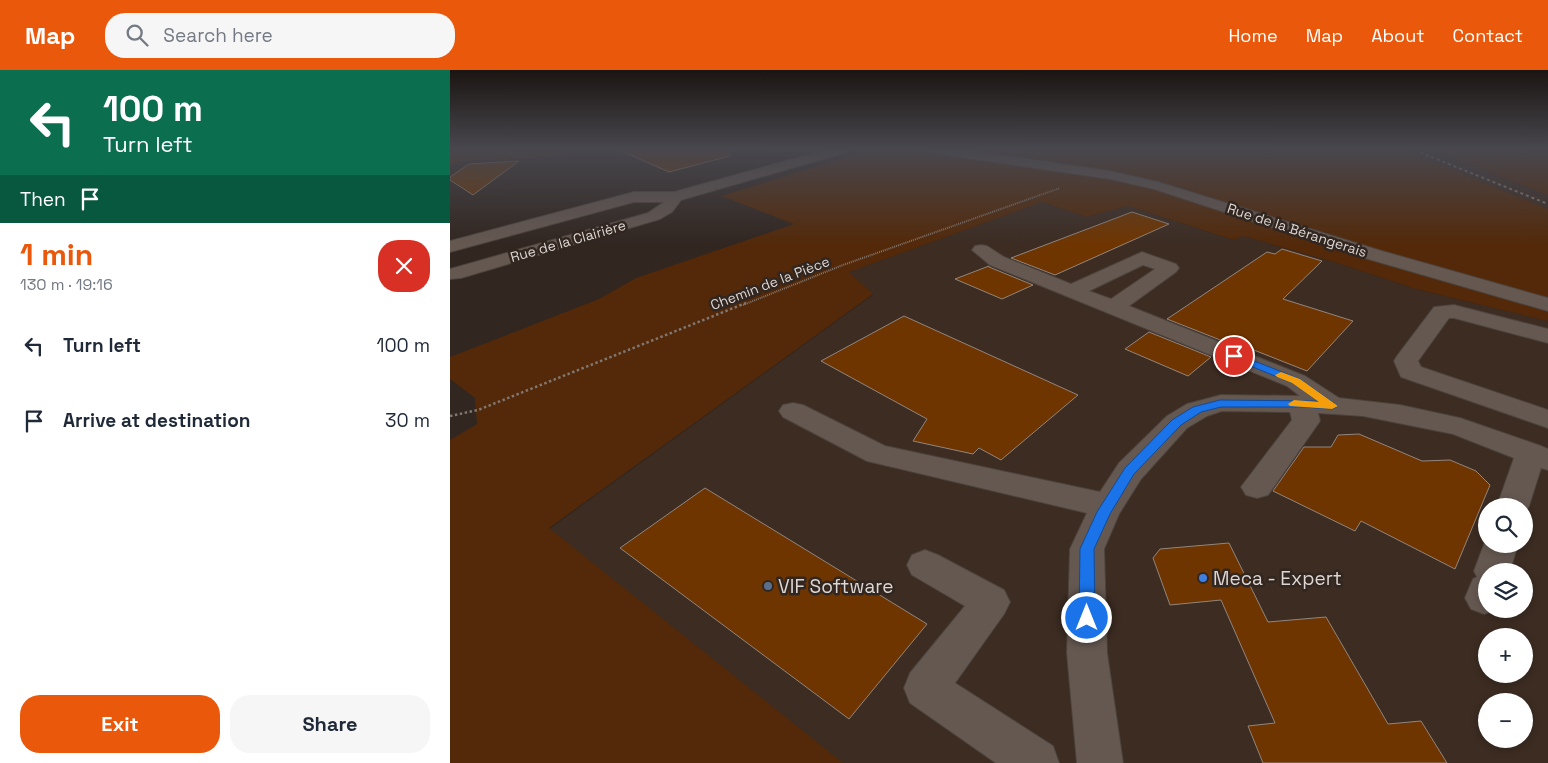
<!DOCTYPE html>
<html lang="en">
<head>
<meta charset="utf-8">
<style>
	body { margin:0; font-family:"Space Grotesk",sans-serif; background:#f6f6f7; color:#1f2937; height:100vh; display:flex; flex-direction:column; font-size:19px; white-space:nowrap }
	* { box-sizing:border-box; margin:0 }
	p { font-size:16px; color:#747a83 }
	.icon { flex:none; width:28px; height:28px; fill:none; stroke:currentColor; stroke-width:2; stroke-linecap:round; stroke-linejoin:round }
	.map { position:relative; flex:1; overflow:hidden }
	.panel { display:flex; flex-direction:column; background:#fff; width:450px }
	.panel>* { flex:none }
	.guide { background:#0b6e4f; color:#fff; overflow:hidden }
	.fabs { position:absolute; left:1028px; top:428px; display:grid; gap:10px }
	.fabs a { display:grid; place-items:center; width:55px; height:55px; border-radius:50%; background:#fff; box-shadow:0 2px 8px #0003; font-size:25px }
	.pin { position:absolute; display:grid; place-items:center; width:42px; height:42px; color:#fff; margin:-21px; border:2px solid #fff; border-radius:50%; box-shadow:0 1px 5px #0007 }
	.me { position:absolute; width:55px; margin:-28px; rotate:0deg; stroke-linejoin:round; filter:drop-shadow(0 0 4px #0008) }
	.turn { display:flex; align-items:center; gap:18px; height:105px; padding:0 20px; font-size:22px }
	.turn .icon { width:65px; height:65px; stroke-width:2.5 }
	.turn b { display:block; font-size:35px; line-height:42px }
	.then { display:flex; align-items:center; height:48px; padding:0 20px; background:#0003; gap:10px; font-size:19px }
	.round { display:grid; place-items:center; flex:none; width:52px; height:52px; border-radius:20px; background:#f6f6f7 }
	.headline { display:flex; align-items:center; justify-content:space-between; height:85px; padding:0 20px }
	h1 { font-size:30px; font-weight:800; line-height:38px; color:#ea580c }
	.primary-button { display:flex; gap:10px; margin-top:auto; padding:10px 20px }
	.primary-button a { flex:1; height:58px; border-radius:20px; background:#ea580c; color:#fff; font-size:20px; font-weight:800; line-height:58px; text-align:center }
	.primary-button a+a { background:#f6f6f7; color:#1f2937 }
	ul { padding:0; list-style:none }
	li { display:flex; align-items:center; gap:15px; height:75px; padding:0 20px }
	li div { flex:1 }
	li b { display:block; font-size:19px }
	li em { font-style:normal }
	header { display:flex; align-items:center; gap:30px; box-sizing:border-box; height:70px; padding:0 25px; background:#ea580c; color:#fff }
	header strong { font-size:24px }
	nav { display:flex; gap:28px; margin-inline-start:auto; font-size:18px }
	.search { width:350px; height:45px; background:#f6f6f7; display:flex; align-items:center; gap:12px; box-sizing:border-box; padding:0 18px; border-radius:20px; color:#747a83; font-size:19px }
	main { display:flex; flex:1; min-height:0 }
	.map>svg:first-child { display:block }
	.built { fill:#3c2c22; fill-rule:evenodd }
	.green { fill:#532909 }
	.building { fill:#6f3500; stroke:#92857d }
	.lines { fill:none; stroke-linecap:round; stroke-linejoin:round }
	.minor-casing { stroke:#4c433d; stroke-width:2 }
	.path-far1 { stroke:#807772; stroke-width:2; stroke-dasharray:1 1; stroke-linecap:butt }
	.path { stroke:#807772; stroke-width:2.5; stroke-dasharray:2.5 2.5; stroke-linecap:butt }
	.minor { fill:#655851; fill-rule:evenodd }
	.rail { stroke:#89807b; stroke-width:2; stroke-dasharray:3 3; stroke-linecap:butt }
	.route { fill:#1a73e8; stroke:#114b97 }
	.slow { fill:#f59e0b }
	.shop-dot { fill:#3f7fe0; stroke:#312620; stroke-width:2 }
	.service-dot { fill:#5c6f8a; stroke:#312620; stroke-width:2 }
	.labels { text-anchor:middle; stroke-width:5; stroke-linejoin:round; paint-order:stroke }
	.far-street-label { font-size:14px; fill:#ddd6d2; stroke:#312620 }
	.near-poi-label { font-size:19px; fill:#ddd6d2; stroke:#312620; text-anchor:start }
</style>
</head>
<body>
<header>
<strong>Map</strong>
<div class="search"><svg class="icon" aria-label="search" viewBox="0 0 24 24"><circle cx="10" cy="10" r="6"/><path d="M15 15l6 6"/></svg>Search here</div>
<nav><a>Home</a><a>Map</a><a>About</a><a>Contact</a></nav>
</header>
<main>
<section class="panel">
<div class="guide">
<div class="turn"><svg class="icon" aria-label="left" viewBox="0 0 24 24"><path d="M17 20v-9H6M10 6l-5 5 5 5"/></svg><div><b>100 m</b>Turn left</div></div>
<div class="then">Then<svg class="icon" aria-label="arrive" viewBox="0 0 24 24"><path d="M6 21V4h12l-3 4 3 4H6"/></svg></div>
</div>
<div class="headline"><div><h1>1 min</h1><p>130 m · 19:16</p></div><a class="round" style="background:#d93025;color:#fff"><svg class="icon" aria-label="close" viewBox="0 0 24 24"><path d="M6 6l12 12M18 6L6 18"/></svg></a></div>
<ul>
<li><svg class="icon" aria-label="left" viewBox="0 0 24 24"><path d="M17 20v-9H6M10 6l-5 5 5 5"/></svg><div><b>Turn left</b></div><em>100 m</em></li>
<li><svg class="icon" aria-label="arrive" viewBox="0 0 24 24"><path d="M6 21V4h12l-3 4 3 4H6"/></svg><div><b>Arrive at destination</b></div><em>30 m</em></li>
</ul>
<div class="primary-button"><a>Exit</a><a>Share</a></div>
</section>
<div class="map">
<svg width="1098" height="693" viewBox="0 0 1098 693">
	<rect width="100%" height="100%" fill="#312620"/>
	<!-- built -->
	<g class="built">
		<path d="M950,78H978L1098,125V139Z"/>
		<path d="M592,132L637,147L678,136L783,170L793,166L884,192L966,219L1098,251V693H0V531L423,225L398,202ZM1036,436H1074V474H1036ZM1036,501H1074V539H1036ZM1036,566H1074V604H1036ZM1036,631H1074V669H1036Z"/>
	</g>
	<!-- green -->
	<g class="green">
		<path d="M0,78H138L98,87L9,91L0,97Z"/>
		<path d="M427,78C444,78 461,81 478,78H950L1098,139V251L966,219L884,192L793,166L784,170L678,136L637,147L592,132L399,202L423,224L99,458L393,693H0V370L27,354L25,328L0,309V287L149,229L186,208L344,154L271,126Z"/>
		<path d="M978,78H1098V125Z"/>
	</g>
	<!-- building -->
	<g class="building">
		<path d="M164,78H279L280,86L219,102Z"/>
		<path d="M69,91L23,125L0,110V107L19,94Z"/>
		<path d="M682,142L719,154L605,205L561,188Z"/>
		<path d="M832,179L872,191L833,229L903,251L857,301L781,271L778,273L717,249L817,182L825,184Z"/>
		<path d="M539,196V197L583,215L552,229L505,209Z"/>
		<path d="M454,246L628,325L551,390L529,378L523,384L463,371L477,349L371,291Z"/>
		<path d="M699,262L761,287L738,306L675,279Z"/>
		<path d="M909,364L972,391L1000,390L1026,401L1040,415L1005,499L911,451L905,461L823,421L854,377H881L888,365Z"/>
		<path d="M255,418L477,554L399,649L170,478Z"/>
		<path d="M779,473L818,552L876,547L938,654L971,651L997,693H813L798,656L825,653L771,530L720,535L703,488L710,479Z"/>
	</g>
	<g class="lines">
		<defs>
			<g id="minor">
				<path d="M382,78H403L401,81L231,130L222,142L210,149L11,208L0,209V199L198,143L214,132H184L0,182V171L184,122H224Z"/>
				<path d="M469,78H503L660,101L708,112L932,181L1098,228V241L918,189L704,119L660,109L475,82Z"/>
				<path d="M531,175L537,176L554,187L621,214L692,182L726,194L729,198L726,202L679,236L855,306L889,328L950,335L1010,348L1091,376L1098,379V400L1091,398L1079,436L1074,445V436H1047L1064,388L1003,364L913,346L868,343L870,351L818,425L807,428L796,425L791,417L842,350L840,342L772,341L757,346L737,358L691,409L669,444L654,479L657,583L673,693H627L617,583L620,479L637,443L417,391L333,347L329,341L333,335L343,333L353,335L435,376L650,422L669,393L717,346L737,334L771,325L850,326L837,316L540,195L522,180L525,176ZM693,195L705,199L661,229L639,221Z"/>
				<path d="M1004,235L1098,259V273L1004,248H999L968,291L971,297L1098,340V358L951,307L944,291L947,286L984,237Z"/>
				<path d="M1036,469V474H1068L1060,501H1036V539H1048L1034,544L1021,539L1015,528L1023,509L1027,507L1024,501Z"/>
				<path d="M475,480L488,485L554,520L560,532L554,544L505,613L603,676L609,693H546L460,633L454,618L460,603L515,536L462,505L457,495L462,485Z"/>
			</g>
		</defs>
		<!-- minor casing -->
		<use href="#minor" class="minor-casing"/>
		<!-- path-far1 -->
		<path class="path-far1" d="M293,235L393,195L610,118"/>
		<!-- path -->
		<path class="path" d="M0,346L28,340L296,233"/>
		<!-- minor -->
		<use href="#minor" class="minor"/>
		<!-- rail -->
		<path class="rail" d="M959,78L1098,134"/>
	</g>
	<!-- sky -->
	<linearGradient id="sky" x2="0" y2="1"><stop stop-color="#1b1512"/><stop offset="0.45" stop-color="#48474e"/><stop offset="1" stop-color="#48474e" stop-opacity="0"/></linearGradient>
	<rect width="1098" height="175" fill="url(#sky)"/>
	<!-- route -->
	<path class="route" d="M784,283L850,309L888,336L882,339L852,337H771L751,342L731,355L684,404L660,444L644,479L645,548L643,553L637,555L631,553L629,548L630,479L647,442L675,398L722,350L743,337L770,330L868,331L842,313L781,288L779,286Z"/>
	<!-- slow -->
	<path class="slow" d="M831,302L850,309L888,336L882,339L840,336L838,334L844,330L869,332L842,313L827,307L825,305Z"/>
	<!-- markers -->
	<circle class="shop-dot" cx="753" cy="508" r="5"/>
	<circle class="service-dot" cx="318" cy="516" r="5"/>
	<g class="labels">
		<!-- far-street labels -->
		<g class="far-street-label">
			<text transform="translate(847 160) rotate(18)" y="5">Rue de la Bérangerais</text>
			<text transform="translate(118 171) rotate(-16)" y="5">Rue de la Clairière</text>
			<text transform="translate(320 213) rotate(-21)" y="5">Chemin de la Pièce</text>
		</g>
		<!-- near-poi labels -->
		<g class="near-poi-label">
			<text x="763" y="515">Meca - Expert</text>
			<text x="328" y="523">VIF Software</text>
		</g>
	</g>
</svg>
<div class="fabs">
<a><svg class="icon" aria-label="search" viewBox="0 0 24 24"><circle cx="10" cy="10" r="6"/><path d="M15 15l6 6"/></svg></a>
<a><svg class="icon" aria-label="layers" viewBox="0 0 24 24"><path d="M12 4l9 5-9 5-9-5zM3 14l9 5 9-5"/></svg></a>
<a>+</a>
<a>−</a>
</div>
<div class="pin" style="left:784px;top:286px;background:#d93025"><svg class="icon" aria-label="arrive" viewBox="0 0 24 24"><path d="M6 21V4h12l-3 4 3 4H6"/></svg></div>
<svg class="me" style="left:637px;top:548px" viewBox="-20 -20 40 40"><circle r="17" fill="#1a73e8" stroke="#fff" stroke-width="3"/><path d="M0-11L8 9 0 5-8 9z" fill="#fff"/></svg>
</div>
</main>
</body>
</html>
